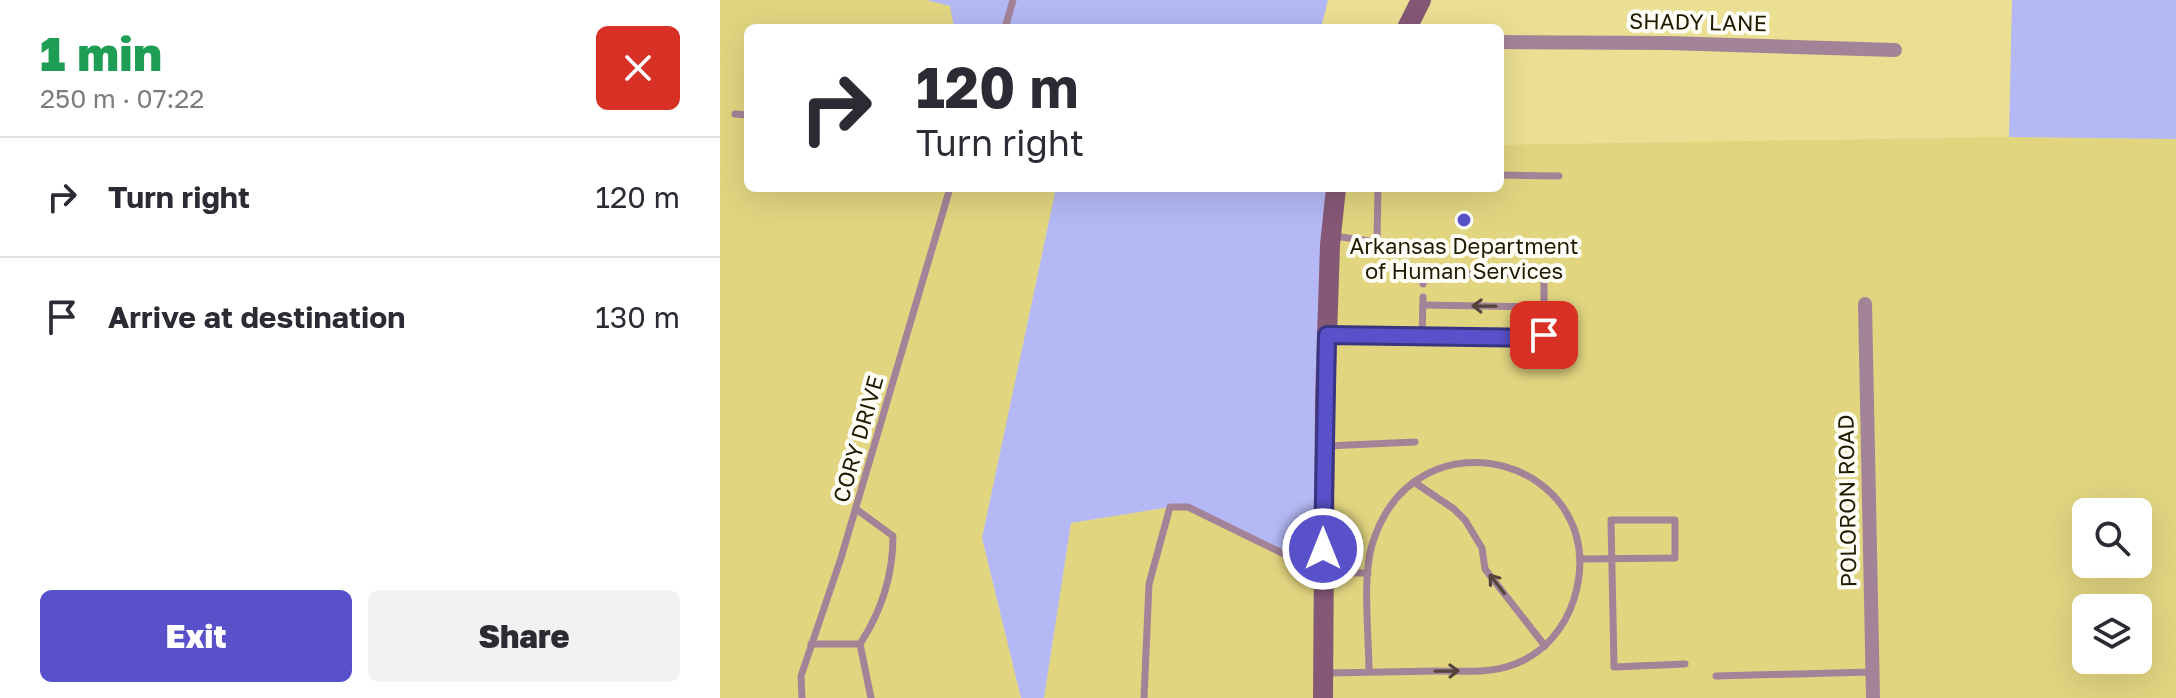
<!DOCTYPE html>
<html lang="en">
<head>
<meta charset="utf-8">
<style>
	body { margin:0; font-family:"Golos Text",sans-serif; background:#f2f2f3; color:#2b2b33; height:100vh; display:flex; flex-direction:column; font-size:30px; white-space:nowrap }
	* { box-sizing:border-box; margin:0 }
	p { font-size:26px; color:#7c7c81 }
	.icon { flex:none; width:44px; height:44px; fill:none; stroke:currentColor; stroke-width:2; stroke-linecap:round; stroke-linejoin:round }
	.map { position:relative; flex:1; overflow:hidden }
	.drawer { display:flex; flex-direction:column; background:#fff; width:720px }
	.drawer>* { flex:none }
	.top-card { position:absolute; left:24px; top:24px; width:760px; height:168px; border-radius:12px; box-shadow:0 8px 32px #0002; background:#fff; color:#2b2b33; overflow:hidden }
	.tools { position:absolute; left:1352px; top:498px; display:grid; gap:16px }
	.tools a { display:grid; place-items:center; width:80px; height:80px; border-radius:12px; background:#fff; box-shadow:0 8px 32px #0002; font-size:40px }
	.pin { position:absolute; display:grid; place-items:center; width:68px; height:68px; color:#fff; margin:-34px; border-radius:16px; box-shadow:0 4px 12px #0006 }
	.me { position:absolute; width:88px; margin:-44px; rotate:0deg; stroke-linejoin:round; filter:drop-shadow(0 0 6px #0008) }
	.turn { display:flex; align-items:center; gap:28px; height:168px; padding:0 40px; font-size:36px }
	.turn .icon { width:104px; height:104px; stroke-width:2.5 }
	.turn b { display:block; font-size:56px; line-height:68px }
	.round { display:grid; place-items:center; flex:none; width:84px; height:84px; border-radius:12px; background:#f2f2f3 }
	.head { display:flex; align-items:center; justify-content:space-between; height:136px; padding:0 40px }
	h1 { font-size:48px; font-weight:800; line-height:60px; color:#1e9e55 }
	.primary-button { display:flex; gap:16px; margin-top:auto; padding:16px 40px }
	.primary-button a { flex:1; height:92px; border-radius:12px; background:#5951c9; color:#fff; font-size:32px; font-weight:800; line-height:92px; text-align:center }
	.primary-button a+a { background:#f2f2f3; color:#2b2b33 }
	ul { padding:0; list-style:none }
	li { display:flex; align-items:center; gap:24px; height:120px; padding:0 40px; border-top:2px solid #e1e1e2 }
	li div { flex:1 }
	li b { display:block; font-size:30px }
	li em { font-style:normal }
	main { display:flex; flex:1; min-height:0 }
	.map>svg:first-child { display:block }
	.built { fill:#e1d580; fill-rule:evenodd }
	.green { fill:#b4b8f4 }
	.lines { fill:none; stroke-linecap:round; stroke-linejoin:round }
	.service { stroke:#a38397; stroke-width:7 }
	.minor { stroke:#a38397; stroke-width:14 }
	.secondary { stroke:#855875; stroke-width:20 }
	.oneway { stroke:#54453c }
	.route-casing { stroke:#3a3583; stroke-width:20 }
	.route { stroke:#5951c9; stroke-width:14 }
	.poi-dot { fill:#5951c9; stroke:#fffef6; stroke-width:3 }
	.labels { text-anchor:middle; stroke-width:8; stroke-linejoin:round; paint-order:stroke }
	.street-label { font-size:22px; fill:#201c00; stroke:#fffef6 }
	.poi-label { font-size:22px; fill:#201c00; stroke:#fffef6 }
</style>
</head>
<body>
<main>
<section class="drawer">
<div class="head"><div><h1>1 min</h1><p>250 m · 07:22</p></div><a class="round" style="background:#d93025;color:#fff"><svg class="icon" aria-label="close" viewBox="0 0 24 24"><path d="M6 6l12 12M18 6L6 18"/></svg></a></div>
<ul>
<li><svg class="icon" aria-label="right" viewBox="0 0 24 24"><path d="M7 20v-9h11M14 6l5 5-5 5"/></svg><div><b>Turn right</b></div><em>120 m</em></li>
<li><svg class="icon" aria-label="arrive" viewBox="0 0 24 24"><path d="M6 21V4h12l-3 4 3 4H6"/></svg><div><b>Arrive at destination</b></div><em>130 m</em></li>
</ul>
<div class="primary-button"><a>Exit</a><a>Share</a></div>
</section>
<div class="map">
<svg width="1456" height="698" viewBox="0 0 1456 698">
	<rect width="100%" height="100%" fill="#eadf93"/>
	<!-- built -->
	<g class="built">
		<path d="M0,0H206L231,6L234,28H28V188H336L262,538L301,698H0Z"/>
		<path d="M1289,137L1456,139V698H324L351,523L450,507L616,188H780V145ZM1366,512H1418V564H1366ZM1366,608H1418V660H1366Z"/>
	</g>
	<!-- green -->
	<g class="green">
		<path d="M206,0H608L601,28H234L230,6Z"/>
		<path d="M1292,0H1456V139L1289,137Z"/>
		<path d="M336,188H616L603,573L468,507H450L351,523L324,698H301L262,538Z"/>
	</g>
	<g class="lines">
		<!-- service -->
		<g class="service">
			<path d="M285,28L293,0"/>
			<path d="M15,114L28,115"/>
			<path d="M780,175L839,176"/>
			<path d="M614,236L657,242L658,188"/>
			<path d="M703,305L824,307"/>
			<path d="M609,335L819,338L824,335V276L821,274H706L703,284"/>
			<path d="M702,337L703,297"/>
			<path d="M606,446L695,442"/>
			<path d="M694,482L734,509L745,520L762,548L765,569L825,646"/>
			<path d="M861,559L955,558V520H891L894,667L965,664"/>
			<path d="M91,644H140C161,612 173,575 173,536L136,509"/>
			<path d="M140,644L151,698"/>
			<path d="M607,673C643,672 680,672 716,671C742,671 770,674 795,664C824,653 845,628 854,599C896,461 695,402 652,545C642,578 649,636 649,672"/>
			<path d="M996,676L1152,672"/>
			<path d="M82,698L81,676L121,558L230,188"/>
			<path d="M424,698L429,584L450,507H468L603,573H648"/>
		</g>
		<!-- minor -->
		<g class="minor">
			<path d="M780,42L948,43L1175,50"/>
			<path d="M1145,304L1153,698"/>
		</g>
		<!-- secondary -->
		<g class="secondary">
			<path d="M687,28L701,0"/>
			<path d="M603,698L605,398L610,245L616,188"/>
		</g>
	</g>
	<!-- one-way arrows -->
	<defs><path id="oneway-shaft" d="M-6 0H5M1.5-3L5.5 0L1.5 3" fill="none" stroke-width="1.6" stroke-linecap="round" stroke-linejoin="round" transform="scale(2)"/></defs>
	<g class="oneway">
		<use href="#oneway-shaft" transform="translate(764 306) rotate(-179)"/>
		<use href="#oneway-shaft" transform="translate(777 584) rotate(-128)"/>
		<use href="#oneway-shaft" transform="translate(727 671) rotate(-1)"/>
	</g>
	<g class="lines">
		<defs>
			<path id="route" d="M603,549L607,335L819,338L824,335"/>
		</defs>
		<!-- route casing -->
		<use href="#route" class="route-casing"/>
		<!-- route -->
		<use href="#route" class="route"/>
	</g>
	<!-- markers -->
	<circle class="poi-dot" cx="744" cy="220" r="8"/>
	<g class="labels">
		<!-- street labels -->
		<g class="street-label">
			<text transform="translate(978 22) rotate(1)" y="8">SHADY LANE</text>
			<text transform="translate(138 439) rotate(-74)" y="8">CORY DRIVE</text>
			<text transform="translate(1127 501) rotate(-91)" y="8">POLORON ROAD</text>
		</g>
		<!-- poi labels -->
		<g class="poi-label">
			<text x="744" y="254">Arkansas Department<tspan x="744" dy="25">of Human Services</tspan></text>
		</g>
	</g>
</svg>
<div class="tools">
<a><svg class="icon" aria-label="search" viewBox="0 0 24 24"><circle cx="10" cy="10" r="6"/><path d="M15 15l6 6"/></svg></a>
<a><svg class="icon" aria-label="layers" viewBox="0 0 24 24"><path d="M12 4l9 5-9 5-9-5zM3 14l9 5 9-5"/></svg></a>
</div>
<div class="pin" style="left:824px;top:335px;background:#d93025"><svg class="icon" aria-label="arrive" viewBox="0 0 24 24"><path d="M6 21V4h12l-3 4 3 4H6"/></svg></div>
<svg class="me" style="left:603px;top:549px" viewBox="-20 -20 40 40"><circle r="17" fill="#5951c9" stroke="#fff" stroke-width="3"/><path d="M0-11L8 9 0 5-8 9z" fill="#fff"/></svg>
<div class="top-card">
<div class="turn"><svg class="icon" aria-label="right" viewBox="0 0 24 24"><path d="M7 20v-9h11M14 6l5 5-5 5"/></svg><div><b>120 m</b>Turn right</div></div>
</div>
</div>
</main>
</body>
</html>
